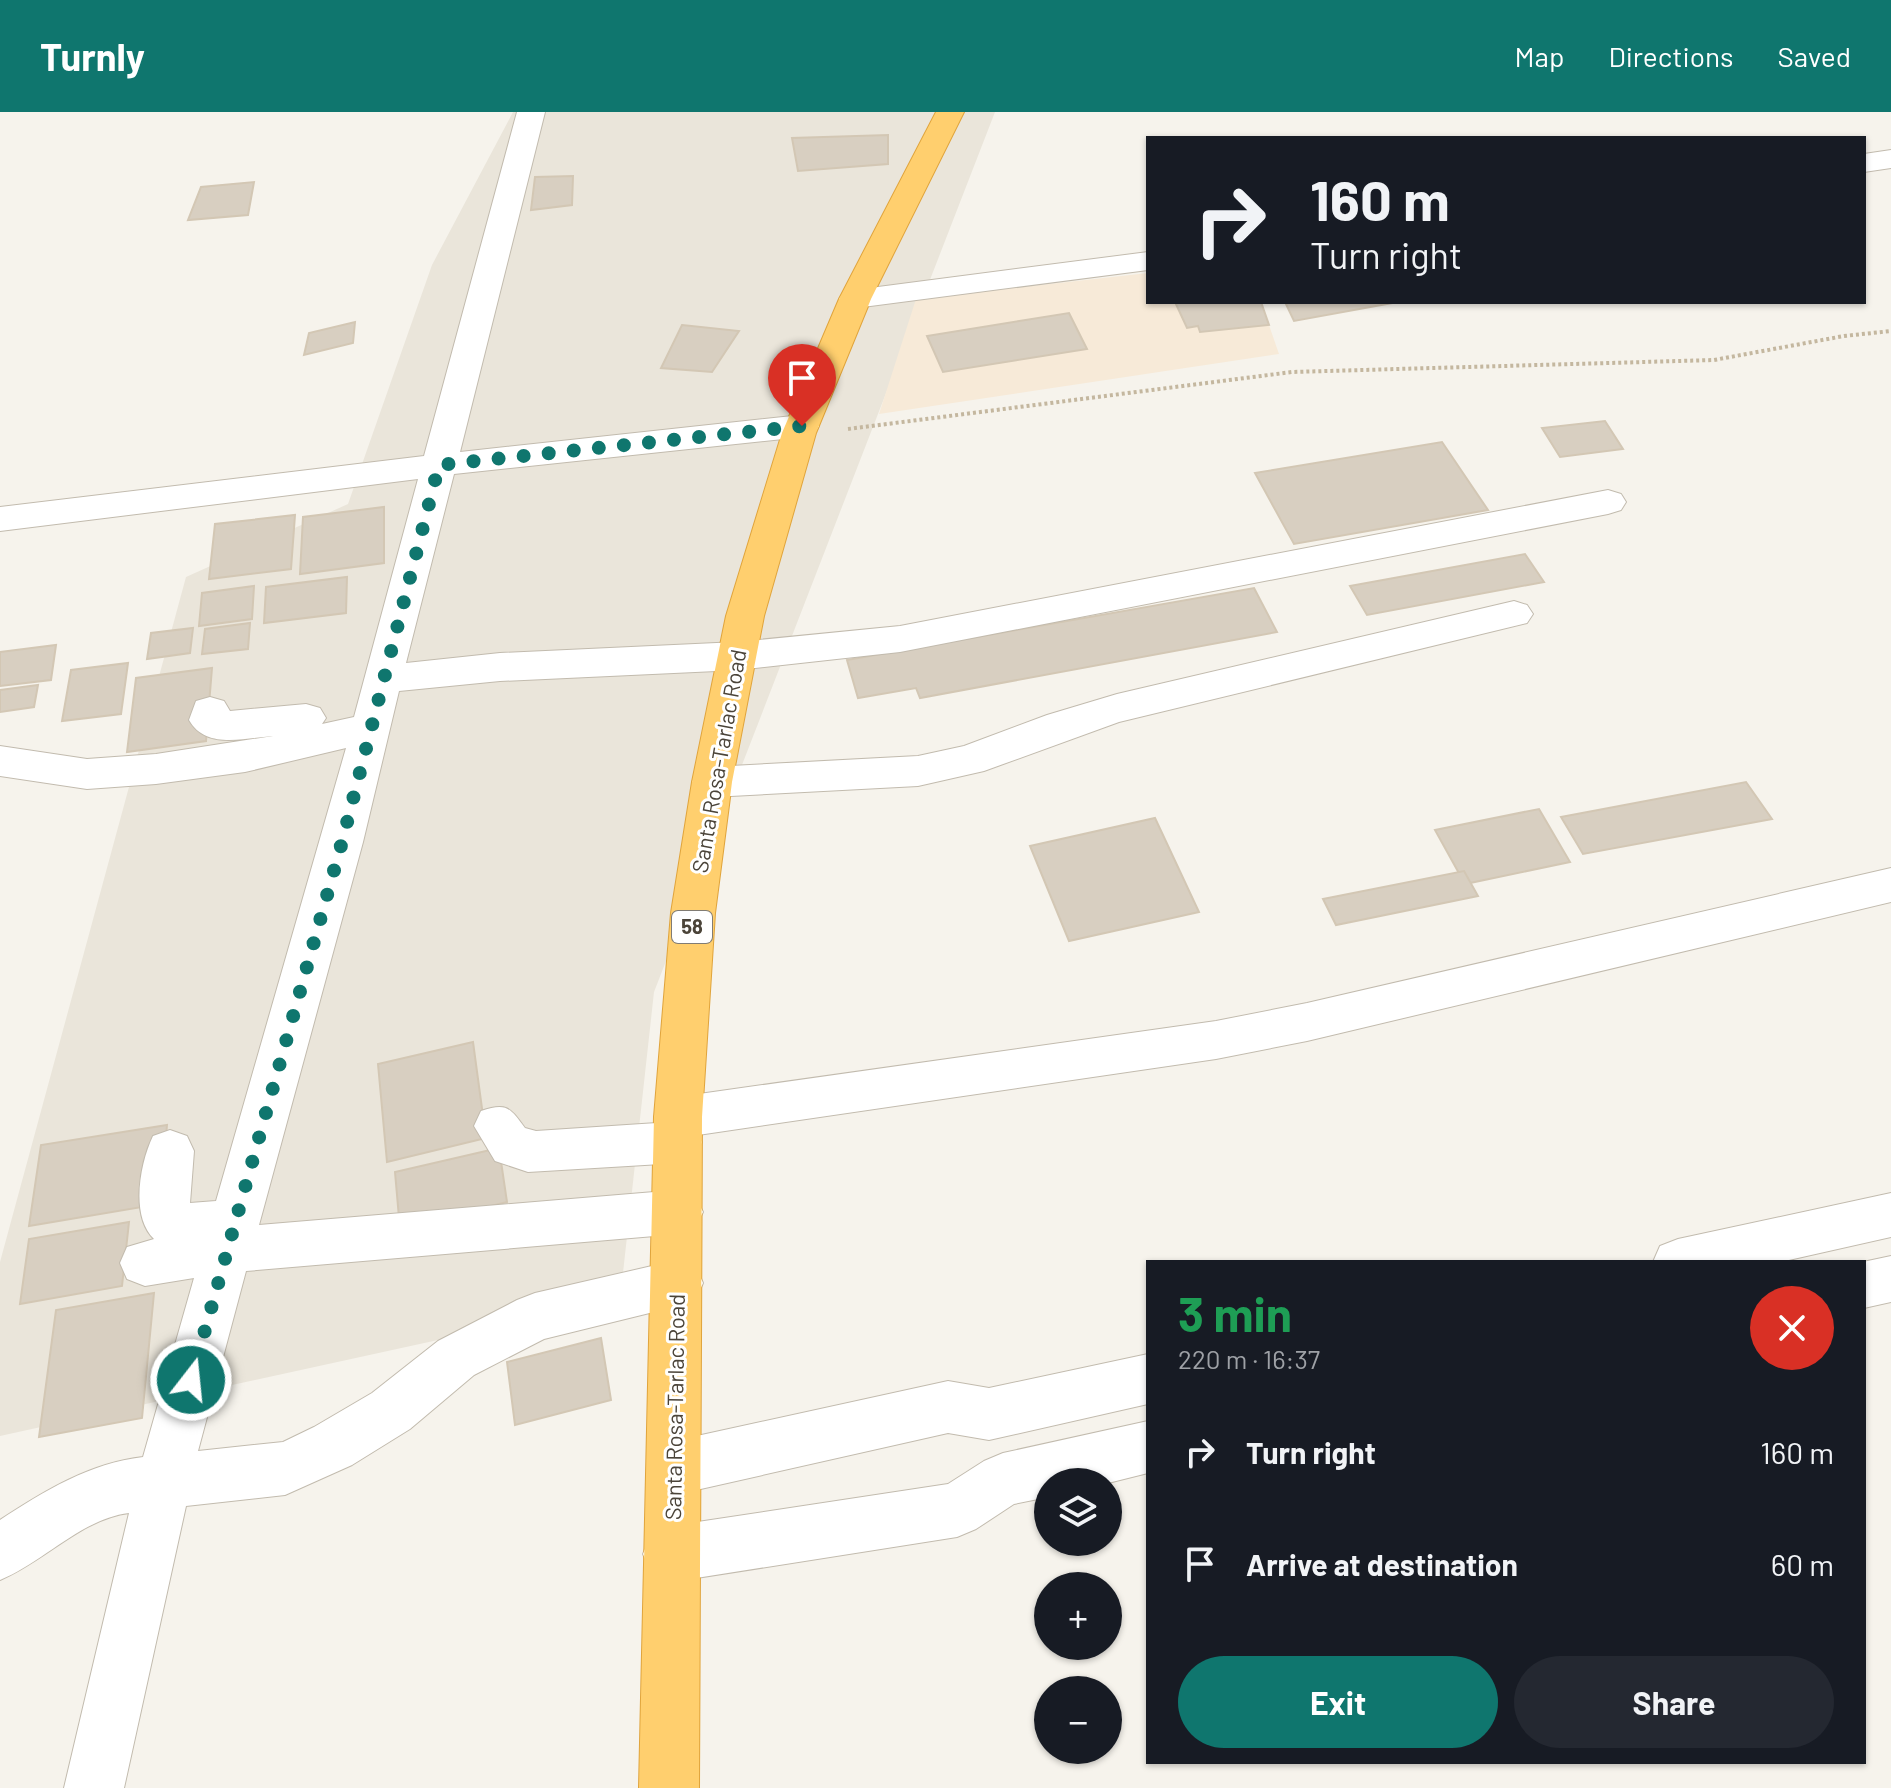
<!DOCTYPE html>
<html lang="en">
<head>
<meta charset="utf-8">
<style>
	body { margin:0; font-family:Barlow,sans-serif; background:#242831; color:#f1f3f6; height:100vh; display:flex; flex-direction:column; font-size:30px; white-space:nowrap }
	* { box-sizing:border-box; margin:0 }
	p { font-size:26px; color:#9ea1a6 }
	.icon { flex:none; width:44px; height:44px; fill:none; stroke:currentColor; stroke-width:2; stroke-linecap:round; stroke-linejoin:round }
	.map { position:relative; flex:1; overflow:hidden }
	.sheet { position:absolute; left:1146px; top:1148px; width:720px; height:504px; display:flex; flex-direction:column; background:#171b24; border-radius:0px; box-shadow:0 2px 6px #0004 }
	.sheet>* { flex:none }
	.top-card { position:absolute; left:1146px; top:24px; width:720px; height:168px; border-radius:0px; box-shadow:0 2px 6px #0004; background:#171b24; color:#f1f3f6; overflow:hidden }
	.buttons { position:absolute; left:1034px; top:1356px; display:grid; gap:16px }
	.buttons a { display:grid; place-items:center; width:88px; height:88px; border-radius:50%; background:#171b24; box-shadow:0 2px 6px #0004; font-size:40px }
	.pin { position:absolute; display:grid; place-items:center; width:68px; height:68px; color:#fff; margin:-82px -34px; border-radius:50% 50% 50% 0; rotate:-45deg; box-shadow:0 0 8px #0007 }
	.pin .icon { rotate:45deg }
	.me { position:absolute; width:88px; margin:-44px; rotate:16deg; stroke-linejoin:round; filter:drop-shadow(0 0 6px #0008) }
	.turn { display:flex; align-items:center; gap:28px; height:168px; padding:0 32px; font-size:36px }
	.turn .icon { width:104px; height:104px; stroke-width:2.5 }
	.turn b { display:block; font-size:56px; line-height:68px }
	.round { display:grid; place-items:center; flex:none; width:84px; height:84px; border-radius:42px; background:#242831 }
	.summary { display:flex; align-items:center; justify-content:space-between; height:136px; padding:0 32px }
	h1 { font-size:48px; font-weight:700; line-height:60px; color:#1e9e55 }
	.action { display:flex; gap:16px; margin-top:auto; padding:16px 32px }
	.action a { flex:1; height:92px; border-radius:48px; background:#0f766e; color:#fff; font-size:32px; font-weight:700; line-height:92px; text-align:center }
	.action a+a { background:#242831; color:#f1f3f6 }
	ul { padding:0; list-style:none }
	li { display:flex; align-items:center; gap:24px; height:112px; padding:0 32px }
	li div { flex:1 }
	li b { display:block; font-size:30px }
	li em { font-style:normal }
	header { display:flex; align-items:center; gap:48px; box-sizing:border-box; height:112px; padding:0 40px; background:#0f766e; color:#fff }
	header strong { font-size:38px }
	nav { display:flex; gap:44px; margin-inline-start:auto; font-size:28px }
	.map>svg:first-child { display:block }
	.residential { fill:#eae5da }
	.commercial { fill:#f7ead8 }
	.building { fill:#d8cfc1; stroke:#d3c7b4; stroke-width:2 }
	.lines { fill:none; stroke-linecap:round; stroke-linejoin:round }
	.minor-casing { stroke:#c2bbae; stroke-width:2 }
	.highway-casing { stroke:#e0a43c; stroke-width:2 }
	.path { stroke:#c4b79f; stroke-width:4; stroke-dasharray:3 3; stroke-linecap:butt }
	.minor { fill:#fff; fill-rule:evenodd }
	.highway { fill:#ffcf6e; fill-rule:evenodd }
	.route { stroke:#0f766e; stroke-width:14; stroke-dasharray:0 25.2 }
	.labels { text-anchor:middle; stroke-width:6; stroke-linejoin:round; paint-order:stroke }
	.shield { fill:#fff; stroke:#817c74; stroke-width:2 }
	.shield-label { font-size:20px; font-weight:bold; fill:#4b4439 }
	.street-label { font-size:22px; fill:#4b4439; stroke:#fff }
</style>
</head>
<body>
<header>
<strong>Turnly</strong>
<nav><a>Map</a><a>Directions</a><a>Saved</a></nav>
</header>
<div class="map">
<svg width="1891" height="1676" viewBox="0 0 1891 1676">
	<rect width="100%" height="100%" fill="#f6f3ec"/>
	<!-- residential -->
	<path class="residential" d="M513,0H995L654,880L620,1188L0,1324V1150L186,465L348,392L432,153Z"/>
	<!-- commercial -->
	<path class="commercial" d="M1148,161V190H1261L1279,242L879,302L916,187Z"/>
	<!-- building -->
	<g class="building">
		<path d="M888,23V52L798,59L792,26Z"/>
		<path d="M573,64L572,93L531,98L535,65Z"/>
		<path d="M254,70L248,103L188,108L201,75Z"/>
		<path d="M1175,190H1261L1269,213L1200,220L1198,214L1187,216Z"/>
		<path d="M1285,190H1398L1294,209Z"/>
		<path d="M1069,201L1087,237L943,260L927,224Z"/>
		<path d="M355,210L353,231L304,243L309,221Z"/>
		<path d="M682,213L739,219L712,260L661,256Z"/>
		<path d="M1605,309L1623,337L1560,345L1542,316Z"/>
		<path d="M1442,330L1488,398L1294,432L1255,361Z"/>
		<path d="M384,395V451L300,462L303,405Z"/>
		<path d="M295,403L291,457L209,467L215,412Z"/>
		<path d="M1525,442L1544,470L1367,503L1350,474Z"/>
		<path d="M347,465L346,501L264,511L266,475Z"/>
		<path d="M254,474L252,507L199,514L202,481Z"/>
		<path d="M1254,476L1277,520L920,586L916,576L858,586L847,548Z"/>
		<path d="M250,511L248,537L202,542L205,517Z"/>
		<path d="M193,516L190,541L147,547L151,521Z"/>
		<path d="M56,533L51,568L0,574V540Z"/>
		<path d="M128,551L121,602L62,609L71,558Z"/>
		<path d="M212,556L206,629L127,640L136,566Z"/>
		<path d="M38,573L34,595L0,600V578Z"/>
		<path d="M1746,670L1772,707L1583,742L1561,705Z"/>
		<path d="M1539,697L1570,750L1465,772L1435,718Z"/>
		<path d="M1155,706L1199,800L1069,829L1030,734Z"/>
		<path d="M1464,759L1478,784L1336,813L1323,787Z"/>
		<path d="M473,930L486,1026L387,1050L378,952Z"/>
		<path d="M167,1013L160,1092L29,1114L41,1033Z"/>
		<path d="M499,1036L507,1090L400,1117L395,1060Z"/>
		<path d="M129,1110L122,1174L20,1192L29,1127Z"/>
		<path d="M154,1181L142,1306L39,1325L56,1198Z"/>
		<path d="M601,1226L611,1288L515,1313L507,1250Z"/>
	</g>
	<g class="lines">
		<defs>
			<g id="minor">
				<path d="M517,0H545L460,340L802,303L814,306L819,314L814,322L802,325L454,362L406,551L500,541L738,530L900,514L1608,378L1621,382L1626,390L1621,398L1608,402L900,540L738,558L500,569L399,579L363,730L259,1113L678,1078L695,1084L703,1100L695,1116L678,1122L246,1159L198,1339L283,1330L314,1315L372,1281L438,1229L517,1188L535,1181L678,1148L696,1155L703,1171L696,1187L678,1194L544,1227L474,1263L410,1317L352,1353L285,1383L186,1394L124,1676H64L129,1401C81,1407 44,1450 0,1468V1408C44,1379 90,1351 143,1345L194,1166L145,1174L127,1167L120,1151L127,1135L154,1127C130,1104 140,1051 153,1024L170,1018L187,1024L194,1039L190,1091L216,1089L346,636L245,660L156,672L87,677L0,664V634L87,647L156,642L273,624C244,626 206,638 189,608L196,589L210,585L224,589L230,599L306,592L320,596L326,606L322,612L354,605L418,367L0,419V395L424,344Z"/>
				<path d="M1891,38V56L1864,60V42Z"/>
				<path d="M1148,140V158L855,196L844,194L839,187L844,180L855,178Z"/>
				<path d="M1514,489L1527,493L1533,502L1527,511L1119,610L984,659L918,674L712,685L698,681L692,670L698,659L712,655L918,644L964,634L1047,603L1117,582Z"/>
				<path d="M1891,756V790L1307,929L1216,947L698,1023L702,1030L695,1045L678,1051L528,1060L495,1049L474,1014L481,999C507,990 510,996 525,1016L536,1019L657,1011L654,1005L661,991L678,985L1216,909L1307,891Z"/>
				<path d="M1891,1081V1125L1780,1150H1653L1660,1134L1678,1127Z"/>
				<path d="M1891,1144V1190L1864,1196L1863,1150Z"/>
				<path d="M1148,1242V1292L989,1328L948,1321L674,1383L655,1375L647,1356L655,1337L674,1329L948,1269L989,1276Z"/>
				<path d="M1148,1309V1361L1108,1371L1048,1370V1385L1014,1392L976,1417L957,1425L671,1470L651,1462L643,1442L651,1422L671,1414L948,1372L984,1349L1003,1341Z"/>
			</g>
			<path id="highway" d="M936,0H964L871,187L816,321L764,504L732,670L715,801L702,1005L699,1676H639L654,1005L671,801L692,670L726,504L782,321L839,187Z"/>
		</defs>
		<!-- minor casing -->
		<use href="#minor" class="minor-casing"/>
		<!-- highway casing -->
		<use href="#highway" class="highway-casing"/>
		<!-- path -->
		<path class="path" d="M848,317L1292,260L1714,248L1844,224L1891,219"/>
		<!-- minor -->
		<use href="#minor" class="minor"/>
		<!-- highway -->
		<use href="#highway" class="highway"/>
	</g>
	<g class="lines">
		<!-- route -->
		<path class="route" d="M191,1268L342,730L439,353L802,314"/>
	</g>
	<g class="labels">
		<!-- shield labels -->
		<rect class="shield" x="672" y="799" width="40" height="32" rx="6"/>
		<g class="shield-label">
			<text x="692" y="822">58</text>
		</g>
		<!-- street labels -->
		<g class="street-label">
			<text transform="translate(719 649) rotate(-80)" y="8">Santa Rosa-Tarlac Road</text>
			<text transform="translate(675 1295) rotate(-89)" y="8">Santa Rosa-Tarlac Road</text>
		</g>
	</g>
</svg>
<div class="buttons">
<a><svg class="icon" aria-label="layers" viewBox="0 0 24 24"><path d="M12 4l9 5-9 5-9-5zM3 14l9 5 9-5"/></svg></a>
<a>+</a>
<a>−</a>
</div>
<div class="pin" style="left:802px;top:314px;background:#d93025"><svg class="icon" aria-label="arrive" viewBox="0 0 24 24"><path d="M6 21V4h12l-3 4 3 4H6"/></svg></div>
<svg class="me" style="left:191px;top:1268px" viewBox="-20 -20 40 40"><circle r="17" fill="#0f766e" stroke="#fff" stroke-width="3"/><path d="M0-11L8 9 0 5-8 9z" fill="#fff"/></svg>
<div class="top-card">
<div class="turn"><svg class="icon" aria-label="right" viewBox="0 0 24 24"><path d="M7 20v-9h11M14 6l5 5-5 5"/></svg><div><b>160 m</b>Turn right</div></div>
</div>
<section class="sheet">
<div class="summary"><div><h1>3 min</h1><p>220 m · 16:37</p></div><a class="round" style="background:#d93025;color:#fff"><svg class="icon" aria-label="close" viewBox="0 0 24 24"><path d="M6 6l12 12M18 6L6 18"/></svg></a></div>
<ul>
<li><svg class="icon" aria-label="right" viewBox="0 0 24 24"><path d="M7 20v-9h11M14 6l5 5-5 5"/></svg><div><b>Turn right</b></div><em>160 m</em></li>
<li><svg class="icon" aria-label="arrive" viewBox="0 0 24 24"><path d="M6 21V4h12l-3 4 3 4H6"/></svg><div><b>Arrive at destination</b></div><em>60 m</em></li>
</ul>
<div class="action"><a>Exit</a><a>Share</a></div>
</section>
</div>
</body>
</html>
